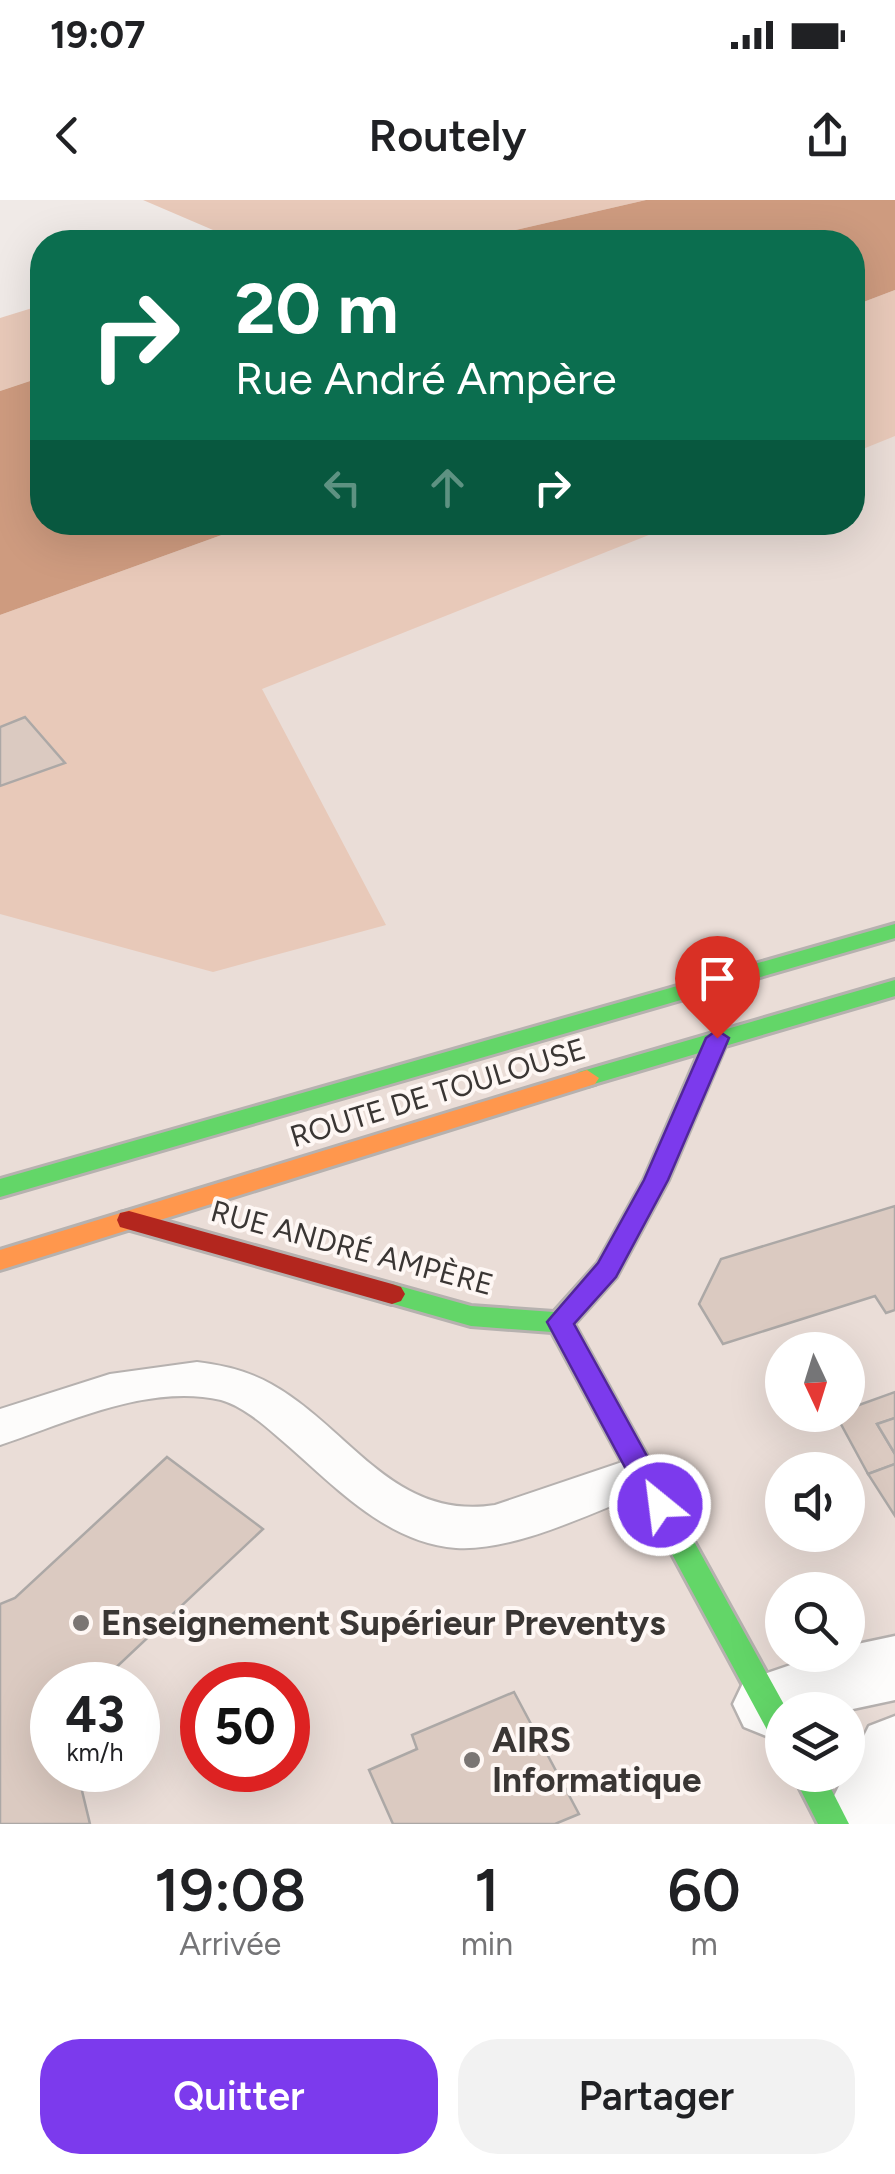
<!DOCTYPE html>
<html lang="fr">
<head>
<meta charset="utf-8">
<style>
	body { margin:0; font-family:Figtree,sans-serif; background:#f2f2f2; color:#202124; height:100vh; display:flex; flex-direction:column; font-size:38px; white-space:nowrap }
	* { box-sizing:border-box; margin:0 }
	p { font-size:32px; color:#757577 }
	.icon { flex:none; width:55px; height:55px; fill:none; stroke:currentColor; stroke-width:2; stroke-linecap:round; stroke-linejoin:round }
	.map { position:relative; height:1624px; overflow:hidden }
	.panel { display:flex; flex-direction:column; background:#fff; flex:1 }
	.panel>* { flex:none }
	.banner { position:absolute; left:30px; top:30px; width:835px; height:305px; border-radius:40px; box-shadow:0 10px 40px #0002; background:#0b6e4f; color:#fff; overflow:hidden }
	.needle { width:65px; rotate:176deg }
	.fabs { position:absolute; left:765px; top:1132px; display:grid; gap:20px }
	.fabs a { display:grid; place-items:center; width:100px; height:100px; border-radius:50%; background:#fff; box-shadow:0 10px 40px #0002; font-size:50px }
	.speed { position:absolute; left:30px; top:1462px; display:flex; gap:20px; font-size:50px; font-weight:700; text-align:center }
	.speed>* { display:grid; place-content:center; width:130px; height:130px; border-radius:50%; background:#fff; box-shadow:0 10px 40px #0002; line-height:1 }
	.speed small { font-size:25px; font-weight:400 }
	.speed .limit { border:15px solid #d22; background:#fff; color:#111 }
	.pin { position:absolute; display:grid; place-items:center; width:85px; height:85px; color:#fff; margin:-102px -42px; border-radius:50% 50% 50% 0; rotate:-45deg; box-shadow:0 0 10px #0007 }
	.pin .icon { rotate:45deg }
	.me { position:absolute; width:110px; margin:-55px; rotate:331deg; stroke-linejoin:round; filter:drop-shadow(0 0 8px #0008) }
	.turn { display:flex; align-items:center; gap:35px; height:210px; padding:0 40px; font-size:45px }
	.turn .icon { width:130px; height:130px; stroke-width:2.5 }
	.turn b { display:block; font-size:70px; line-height:85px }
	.lanes { display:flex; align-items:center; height:95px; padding:0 40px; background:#0003; justify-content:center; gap:50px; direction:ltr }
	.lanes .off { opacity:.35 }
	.eta { display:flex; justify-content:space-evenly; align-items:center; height:170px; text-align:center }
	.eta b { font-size:60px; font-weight:600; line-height:70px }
	.button { display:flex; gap:20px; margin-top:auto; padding:20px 40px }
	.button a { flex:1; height:115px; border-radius:40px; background:#7c3aed; color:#fff; font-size:40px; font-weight:600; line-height:115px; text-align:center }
	.button a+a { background:#f2f2f2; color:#202124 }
	.status { display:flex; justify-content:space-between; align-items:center; height:70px; padding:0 50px; background:#fff; direction:ltr }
	.status svg { height:28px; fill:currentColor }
	header { display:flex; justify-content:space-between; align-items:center; height:130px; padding:0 40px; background:#fff; font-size:45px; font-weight:600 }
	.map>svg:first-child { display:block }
	.built { fill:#eaddd7; fill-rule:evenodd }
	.green { fill:#e8c9b9 }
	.water { fill:#ce9b7f }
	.building { fill:#dbcac1; stroke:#aca8a6; stroke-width:2.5 }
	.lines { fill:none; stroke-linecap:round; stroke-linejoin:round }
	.lane-casing { stroke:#b6b1af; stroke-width:4 }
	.street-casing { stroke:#b6b1af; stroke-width:5 }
	.fast-casing { stroke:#b6b1af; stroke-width:6 }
	.slow-casing { stroke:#b6b1af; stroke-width:6 }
	.jam-casing { stroke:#b6b1af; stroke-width:6 }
	.lane { fill:#fdfcfb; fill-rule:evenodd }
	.street { fill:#fdfcfb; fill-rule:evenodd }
	.fast { fill:#63d668; fill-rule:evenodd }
	.slow { fill:#ff974d; fill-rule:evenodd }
	.jam { fill:#b3261e; fill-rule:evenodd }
	.route { fill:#7c3aed; stroke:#51269a; stroke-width:2.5 }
	.poi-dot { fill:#7a7573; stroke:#fef7f4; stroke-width:4 }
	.labels { text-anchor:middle; stroke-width:8; stroke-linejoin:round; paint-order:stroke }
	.street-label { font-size:30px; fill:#3a3634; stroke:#fef7f4 }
	.near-poi-label { font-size:35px; font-weight:bold; fill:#3a3634; stroke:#fef7f4; text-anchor:start }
</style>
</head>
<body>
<div class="status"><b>19:07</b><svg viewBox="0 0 49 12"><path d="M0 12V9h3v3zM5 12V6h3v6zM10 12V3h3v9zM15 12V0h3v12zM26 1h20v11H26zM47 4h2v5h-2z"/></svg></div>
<header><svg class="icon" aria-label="back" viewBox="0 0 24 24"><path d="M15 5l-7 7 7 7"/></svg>Routely<svg class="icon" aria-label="share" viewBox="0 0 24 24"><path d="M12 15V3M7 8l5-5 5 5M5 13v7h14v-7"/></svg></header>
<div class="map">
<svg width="895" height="1624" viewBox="0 0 895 1624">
	<rect width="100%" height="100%" fill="#f0eae7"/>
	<!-- built -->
	<path class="built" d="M895,176V1624H0V483L467,323L852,322L853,190ZM782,1150H848V1215H782ZM782,1270H848V1335H782ZM782,1390H848V1455H782ZM52,1485H138V1570H52ZM202,1485H288V1570H202ZM782,1510H848V1575H782Z"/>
	<!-- green -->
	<g class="green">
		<path d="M143,0H646L464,42H241Z"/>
		<path d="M895,90V236L853,253V106Z"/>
		<path d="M42,105V177L0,191V118Z"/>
		<path d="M255,323H679L262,489L386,725L213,772L0,714V415Z"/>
	</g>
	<!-- water -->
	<g class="water">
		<path d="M646,0H895V90L853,106L852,42H464Z"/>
		<path d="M42,177V322L255,323L0,415V191Z"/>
	</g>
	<!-- building -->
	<g class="building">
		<path d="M25,517L65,563L0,586V527Z"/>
		<path d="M895,1006V1110L886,1113L875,1096L723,1144L699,1104L721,1059Z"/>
		<path d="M895,1192V1218L877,1224L895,1254V1264L868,1274L836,1215H848V1209Z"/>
		<path d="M895,1218V1254L877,1224Z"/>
		<path d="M167,1257L263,1329L108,1475L105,1485H52V1570H77L90,1624H0V1404L15,1398Z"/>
		<path d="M895,1264V1316L868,1274Z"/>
		<path d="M514,1492L579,1614L555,1624H393L369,1570L417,1549L412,1535Z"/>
	</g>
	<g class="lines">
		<defs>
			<path id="lane" d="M197,1162C223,1165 248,1171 271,1184C350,1228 393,1321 495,1305L643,1255L659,1261L666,1274L659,1287C600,1308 518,1352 456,1348C384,1343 329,1280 278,1237C262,1223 242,1206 221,1200C149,1183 66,1223 0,1245V1209L110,1174Z"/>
			<g id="street">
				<path d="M895,1436V1500L848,1510H782V1532L769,1537L744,1527L733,1504L744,1481L820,1455H848V1446Z"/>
				<path d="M895,1516V1624H820L869,1526Z"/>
			</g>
			<g id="fast">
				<path d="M895,724V738L0,997V979Z"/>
				<path d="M895,780V796L725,846L668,980L616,1077L574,1124L787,1510H782V1543L772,1539L552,1132L471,1126L383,1101L379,1094L383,1087L392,1084L471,1106L554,1112L598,1063L644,980L699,853L587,886L575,878L579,872Z"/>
				<path d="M793,1575H824L849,1624H818Z"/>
			</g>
			<path id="slow" d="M587,870L599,878L595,884L0,1070V1050Z"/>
			<path id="jam" d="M129,1011L392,1084L401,1087L405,1094L401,1101L392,1104L120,1027L117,1020L120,1013Z"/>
		</defs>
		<!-- lane casing -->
		<use href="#lane" class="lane-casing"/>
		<!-- street casing -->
		<use href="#street" class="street-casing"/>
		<!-- fast casing -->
		<use href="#fast" class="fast-casing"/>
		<!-- slow casing -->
		<use href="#slow" class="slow-casing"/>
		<!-- jam casing -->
		<use href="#jam" class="jam-casing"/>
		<!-- lane -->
		<use href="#lane" class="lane"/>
		<!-- street -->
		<use href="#street" class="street"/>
		<!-- fast -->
		<use href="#fast" class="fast"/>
		<!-- slow -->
		<use href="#slow" class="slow"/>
		<!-- jam -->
		<use href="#jam" class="jam"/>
	</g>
	<!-- route -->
	<path class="route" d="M717,830L729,838L668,980L616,1077L574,1124L674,1305L670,1314L660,1317L650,1314L547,1122L598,1063L644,980L706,838Z"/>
	<!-- markers -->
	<g class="poi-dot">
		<circle cx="81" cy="1423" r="10"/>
		<circle cx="472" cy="1560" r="10"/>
	</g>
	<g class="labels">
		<!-- street labels -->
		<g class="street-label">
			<text transform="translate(438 893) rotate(-17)" y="10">ROUTE DE TOULOUSE</text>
			<text transform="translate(352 1048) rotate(15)" y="10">RUE ANDRÉ AMPÈRE</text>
		</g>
		<!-- near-poi labels -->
		<g class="near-poi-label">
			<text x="101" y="1435">Enseignement Supérieur Preventys</text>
			<text x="492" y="1552">AIRS<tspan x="492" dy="40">Informatique</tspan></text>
		</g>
	</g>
</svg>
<div class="fabs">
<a><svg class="needle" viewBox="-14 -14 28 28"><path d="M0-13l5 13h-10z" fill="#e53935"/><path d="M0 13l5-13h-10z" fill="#757577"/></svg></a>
<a><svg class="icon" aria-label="sound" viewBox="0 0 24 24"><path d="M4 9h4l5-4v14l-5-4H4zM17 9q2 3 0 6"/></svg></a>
<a><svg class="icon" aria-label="search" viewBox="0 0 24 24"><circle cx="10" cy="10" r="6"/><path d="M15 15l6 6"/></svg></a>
<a><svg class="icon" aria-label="layers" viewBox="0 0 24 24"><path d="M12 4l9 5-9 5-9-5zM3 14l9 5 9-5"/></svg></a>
</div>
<div class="speed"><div>43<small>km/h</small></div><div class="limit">50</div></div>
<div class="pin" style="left:717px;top:838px;background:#d93025"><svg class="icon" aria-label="arrive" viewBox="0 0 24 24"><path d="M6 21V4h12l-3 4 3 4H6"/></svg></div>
<svg class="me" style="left:660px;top:1305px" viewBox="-20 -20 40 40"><circle r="17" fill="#7c3aed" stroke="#fff" stroke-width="3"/><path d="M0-11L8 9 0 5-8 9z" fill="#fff"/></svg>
<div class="banner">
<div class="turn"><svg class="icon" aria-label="right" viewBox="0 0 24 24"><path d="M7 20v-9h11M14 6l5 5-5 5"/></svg><div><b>20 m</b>Rue André Ampère</div></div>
<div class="lanes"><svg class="icon off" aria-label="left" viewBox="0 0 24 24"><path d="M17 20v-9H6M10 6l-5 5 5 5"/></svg><svg class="icon off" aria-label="ahead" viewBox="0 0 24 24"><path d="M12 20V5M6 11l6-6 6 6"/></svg><svg class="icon" aria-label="right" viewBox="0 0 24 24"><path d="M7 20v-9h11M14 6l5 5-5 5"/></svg></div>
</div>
</div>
<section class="panel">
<div class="eta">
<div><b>19:08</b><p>Arrivée</p></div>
<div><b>1</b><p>min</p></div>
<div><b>60</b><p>m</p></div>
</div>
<div class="button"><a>Quitter</a><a>Partager</a></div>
</section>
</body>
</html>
